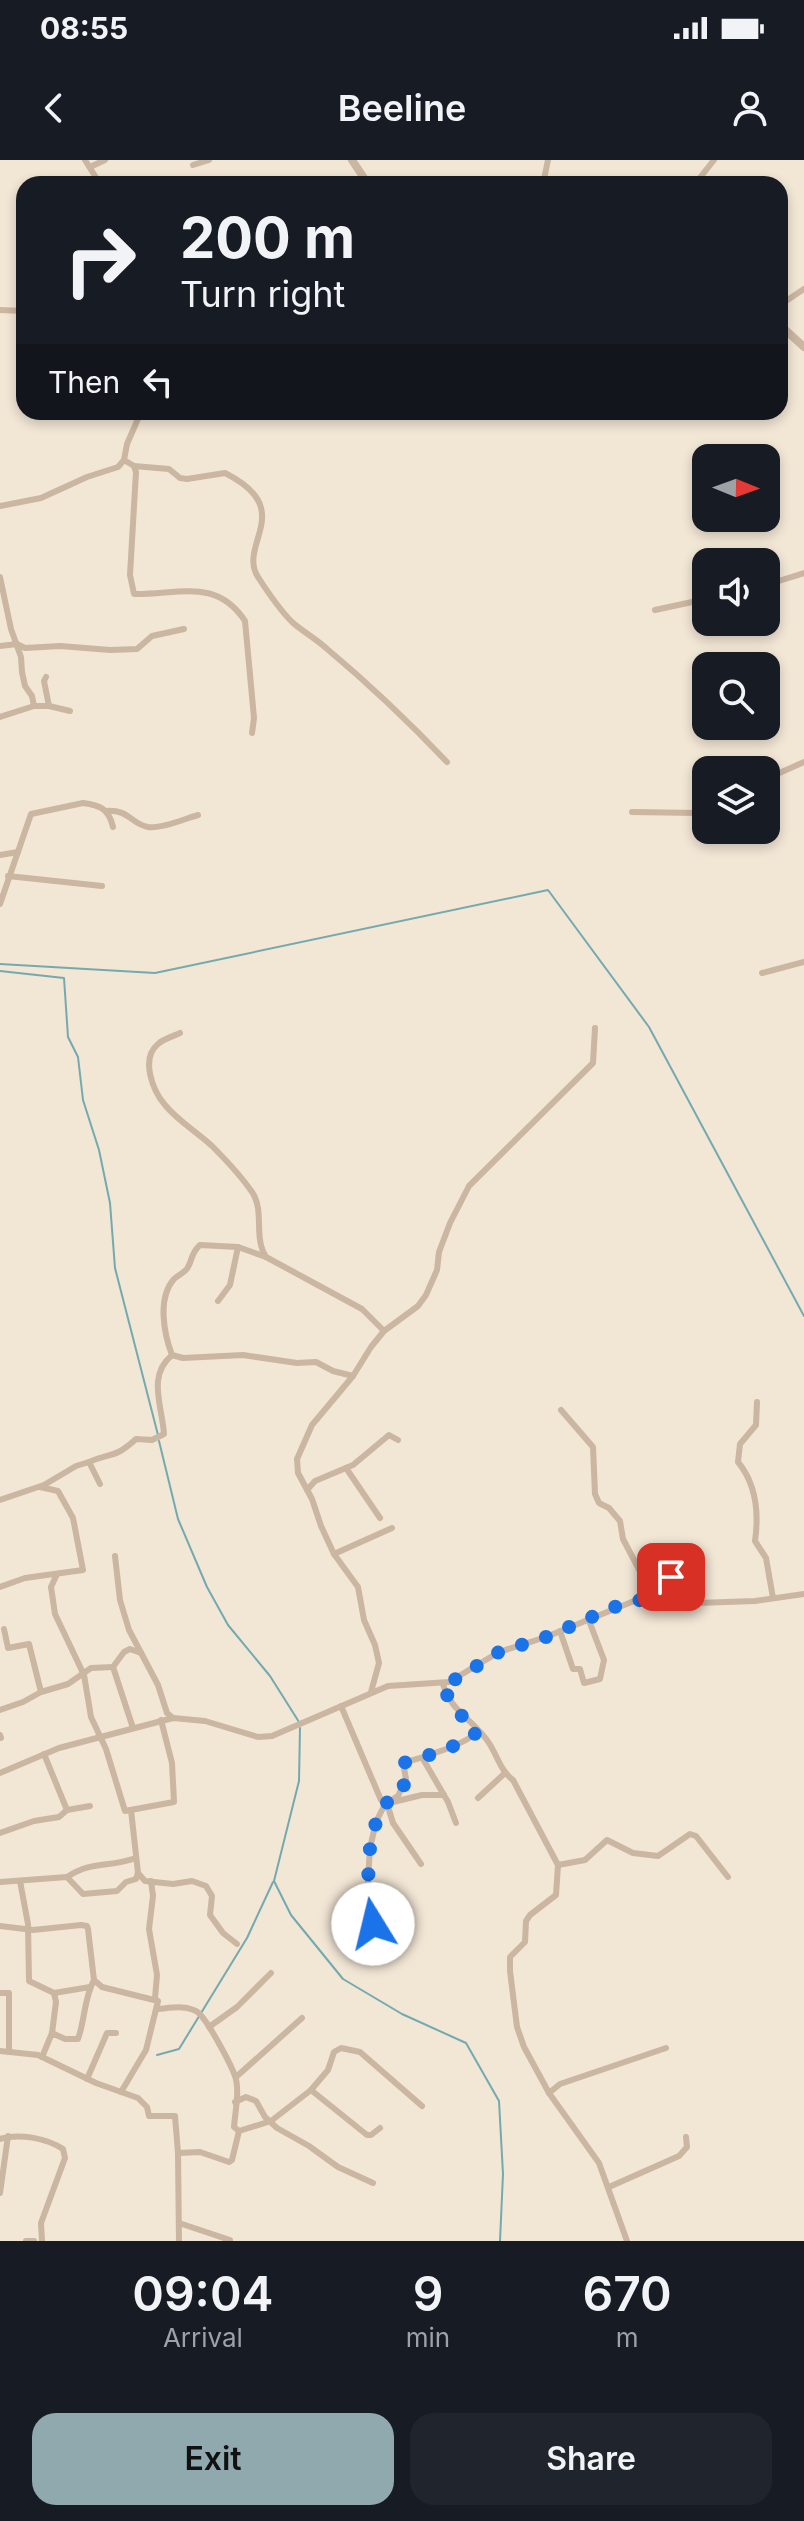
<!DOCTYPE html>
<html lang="en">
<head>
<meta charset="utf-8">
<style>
	body { margin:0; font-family:Inter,sans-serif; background:#20242c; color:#f1f3f6; height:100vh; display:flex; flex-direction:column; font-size:30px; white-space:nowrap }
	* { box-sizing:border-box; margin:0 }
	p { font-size:26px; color:#9ea1a6 }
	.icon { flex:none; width:44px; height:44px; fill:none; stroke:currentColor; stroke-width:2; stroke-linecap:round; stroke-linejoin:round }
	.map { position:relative; height:2081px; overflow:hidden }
	.details { display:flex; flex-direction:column; background:#171b24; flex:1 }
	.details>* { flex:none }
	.top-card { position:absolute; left:16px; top:16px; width:772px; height:244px; border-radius:24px; box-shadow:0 4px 12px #0003; background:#171b24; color:#f1f3f6; overflow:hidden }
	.needle { width:52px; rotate:91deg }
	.tools { position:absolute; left:692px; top:284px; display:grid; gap:16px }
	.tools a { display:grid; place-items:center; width:88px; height:88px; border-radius:16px; background:#171b24; box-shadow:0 4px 12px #0003; font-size:40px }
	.pin { position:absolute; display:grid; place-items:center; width:68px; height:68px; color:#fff; margin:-34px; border-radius:16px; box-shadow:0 4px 12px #0006 }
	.me { position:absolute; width:88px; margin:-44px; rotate:351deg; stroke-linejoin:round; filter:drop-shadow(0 0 6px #0008) }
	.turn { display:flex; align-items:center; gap:28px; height:168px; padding:0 32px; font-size:36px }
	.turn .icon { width:104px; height:104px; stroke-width:2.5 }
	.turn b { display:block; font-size:56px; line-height:68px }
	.then { display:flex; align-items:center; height:76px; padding:0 32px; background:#0003; gap:16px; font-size:30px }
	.eta { display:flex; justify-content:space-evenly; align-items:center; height:136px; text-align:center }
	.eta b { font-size:48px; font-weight:600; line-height:56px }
	.action { display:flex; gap:16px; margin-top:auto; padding:16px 32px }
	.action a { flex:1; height:92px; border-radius:24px; background:#8fa9ae; color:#111; font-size:32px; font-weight:600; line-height:92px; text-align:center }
	.action a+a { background:#20242c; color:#f1f3f6 }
	.status { display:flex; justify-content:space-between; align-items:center; height:56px; padding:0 40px; background:#171b24; direction:ltr }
	.status svg { height:22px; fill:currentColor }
	header { display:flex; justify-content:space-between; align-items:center; height:104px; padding:0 32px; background:#171b24; font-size:36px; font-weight:600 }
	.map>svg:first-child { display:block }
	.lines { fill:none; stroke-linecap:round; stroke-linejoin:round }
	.stream { stroke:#73aab0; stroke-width:2 }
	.minor { stroke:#cab6a1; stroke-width:6 }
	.tertiary { stroke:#cab6a1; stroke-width:8 }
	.route { stroke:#1a73e8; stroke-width:14; stroke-dasharray:0 25.2 }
</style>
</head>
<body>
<div class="status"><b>08:55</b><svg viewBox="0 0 49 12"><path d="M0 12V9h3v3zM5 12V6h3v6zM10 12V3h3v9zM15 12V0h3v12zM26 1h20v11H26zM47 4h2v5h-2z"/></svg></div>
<header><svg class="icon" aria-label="back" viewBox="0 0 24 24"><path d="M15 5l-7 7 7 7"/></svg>Beeline<svg class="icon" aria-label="person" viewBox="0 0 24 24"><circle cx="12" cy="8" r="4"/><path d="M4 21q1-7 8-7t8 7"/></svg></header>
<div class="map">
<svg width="804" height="2081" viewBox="0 0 804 2081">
	<rect width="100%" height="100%" fill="#f2e6d5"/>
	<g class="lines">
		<!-- stream -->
		<g class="stream">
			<path d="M0,804L155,813L548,730L649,867L804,1156"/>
			<path d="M0,811L64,818L68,877L78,897L83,940L99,990L110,1043L115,1108L158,1275"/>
			<path d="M159,1281L178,1359L207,1427L228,1465L270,1516L299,1562"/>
			<path d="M300,1568L299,1621L274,1721L291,1755L343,1819L402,1854L466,1883L499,1941L503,2014L500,2081"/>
			<path d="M157,1895L179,1889L247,1778L273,1722"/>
		</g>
		<!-- minor -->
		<g class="minor">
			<path d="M85,0L100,24"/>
			<path d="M193,5L209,0"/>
			<path d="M90,7L105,0"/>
			<path d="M543,24L548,0"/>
			<path d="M695,24L714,0"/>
			<path d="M780,145L804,129"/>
			<path d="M0,150L24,151"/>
			<path d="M124,300L134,306L136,312L130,415L134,434C178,435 216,417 245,461L254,558L252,573"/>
			<path d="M134,306L169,309L180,318L187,319L225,313C298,350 237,384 258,417C267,431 280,450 292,462C302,471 315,478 326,488C369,524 409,562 447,602"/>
			<path d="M0,346L41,338L87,317L118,307L124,300L127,284L141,252"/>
			<path d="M0,417L11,469L21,497L22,512L25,526L32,536L34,546H49L70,551"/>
			<path d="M766,425L804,413"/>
			<path d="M655,450L706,439"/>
			<path d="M0,486L17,484L25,488L60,486L110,490L137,489L152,476L184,469"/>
			<path d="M46,517L44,521L49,546"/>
			<path d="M0,557L34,546"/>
			<path d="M766,619L804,602"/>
			<path d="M106,651C129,649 131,664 148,667C162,669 184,659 198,655"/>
			<path d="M632,652L698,653L706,651"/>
			<path d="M0,695L18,692"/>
			<path d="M8,716L102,726"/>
			<path d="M0,744L31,654L83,643C100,645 109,649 113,667"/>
			<path d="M762,813L804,802"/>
			<path d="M180,873C174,876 163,879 158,884C140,899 153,931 165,945C178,961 197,972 212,986C226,1000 241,1016 252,1032C265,1051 253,1077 266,1097L362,1149L384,1171"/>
			<path d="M238,1087L200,1085C191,1093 193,1098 188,1107C186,1112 178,1115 174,1119C157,1138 164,1174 172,1195L183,1198L243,1195L297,1203L316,1202L333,1211L353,1216"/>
			<path d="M218,1141L230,1125L238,1087L266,1097"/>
			<path d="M757,1242L756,1265L740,1284L738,1302C756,1324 759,1353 755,1381L766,1398L773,1438"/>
			<path d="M561,1250L593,1287L595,1334L599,1343L609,1348L620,1361L623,1379L644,1419V1439"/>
			<path d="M89,1302C112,1292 114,1299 136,1279L152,1280L164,1274C162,1245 147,1216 172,1195"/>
			<path d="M346,1308L380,1358"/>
			<path d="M307,1330L315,1321L353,1305L389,1275L398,1280"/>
			<path d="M0,1340L44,1325L76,1306L89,1302L100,1324"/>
			<path d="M334,1394L392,1368"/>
			<path d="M115,1396L120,1440L129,1470L158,1525L167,1553L173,1558"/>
			<path d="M57,1414L51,1427L55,1454L84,1515L91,1557L106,1589L125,1651L174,1642L172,1603L161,1560"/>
			<path d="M0,1427L25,1418L83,1410L73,1358L58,1331L40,1327"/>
			<path d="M646,1437L650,1431L685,1409"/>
			<path d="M560,1471L573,1509H580L584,1523L600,1519L604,1500L588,1458"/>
			<path d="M443,1524C450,1551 475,1561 489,1583C498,1597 500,1610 513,1620L558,1705L556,1735L530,1755L526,1761L525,1782L510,1797V1811L517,1867L524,1887L549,1933L599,2003L627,2081"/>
			<path d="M41,1532L68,1524L91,1508L113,1507"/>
			<path d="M371,1532L379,1503L375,1485L364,1460L358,1427L334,1394L321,1366L312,1339L298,1313L297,1299L312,1265L353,1216L371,1187L384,1171L418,1146L426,1135L437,1110L439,1092L450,1063L469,1026L593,903L595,868"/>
			<path d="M341,1546L381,1640L389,1650L393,1663L421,1704"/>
			<path d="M0,1550L23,1542L41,1532L29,1484L8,1488L4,1469"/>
			<path d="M133,1568L113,1507L124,1492L130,1489L141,1493"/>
			<path d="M0,1575L1,1578"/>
			<path d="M44,1594L67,1650"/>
			<path d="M423,1599L448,1642L456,1663"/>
			<path d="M0,1613L59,1588L173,1558L205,1561L258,1577L272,1576L388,1526L449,1522L499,1492L546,1477L634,1441L652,1438L697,1443L755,1441L804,1434"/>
			<path d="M478,1638L505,1613"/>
			<path d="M393,1642L422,1635H444"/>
			<path d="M0,1673L34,1661L59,1657L67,1650L90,1646"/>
			<path d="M558,1705L585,1700L607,1680L633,1693L658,1696L690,1674L696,1676L728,1717"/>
			<path d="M138,1713L145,1721L173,1724L192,1721L206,1726L212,1736L210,1755L223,1773L237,1784"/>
			<path d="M67,1717C93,1700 108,1708 136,1698"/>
			<path d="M20,1721L28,1764L29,1821L54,1833L90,1827"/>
			<path d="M151,1721L153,1736L149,1769L157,1815L155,1838"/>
			<path d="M0,1722L67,1717L83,1734L117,1731L126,1722L136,1719L138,1713L131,1650"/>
			<path d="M373,1764L367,1736L370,1688L376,1662L385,1644L398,1636L406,1619L403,1603C418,1599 471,1583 477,1571"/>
			<path d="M0,1766L33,1770L81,1765L87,1766L88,1769L94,1820C84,1838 85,1860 78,1879H65L52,1873L42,1897"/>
			<path d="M94,1820L102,1827L158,1841L146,1890L121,1932"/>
			<path d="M0,1833H9V1891"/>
			<path d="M158,1849C170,1848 186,1845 196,1851C206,1856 231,1905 235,1916C240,1930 235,1953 234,1967L239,1971"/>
			<path d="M209,1867L237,1847L271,1813"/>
			<path d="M52,1873L56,1842L54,1833"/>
			<path d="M0,1891L38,1895L96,1923L138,1938L147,1947L149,1956H175L178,1993L179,2081"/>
			<path d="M236,1917L302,1858"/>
			<path d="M87,1919L107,1873H116"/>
			<path d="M311,1930L367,1975H371L380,1968"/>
			<path d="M549,1933L560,1924L666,1888"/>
			<path d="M235,1942L246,1937L256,1941L265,1957L277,1968L309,1986L338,2007L373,2023"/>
			<path d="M0,1979C19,1973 46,1978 63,1989L65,1998L41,2063L42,2081"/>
			<path d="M178,1993L200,1992L229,2002L232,2000L239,1971L271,1961L311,1930L328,1910L334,1892L341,1888L360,1892L422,1946"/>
			<path d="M609,2027L679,1996L687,1987L686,1977"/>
			<path d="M0,2033L8,1976"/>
			<path d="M179,2063L230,2080"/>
			<path d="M26,2081H34"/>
		</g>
		<!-- tertiary -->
		<g class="tertiary">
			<path d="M352,0L368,24"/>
			<path d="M780,165L804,187"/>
		</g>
	</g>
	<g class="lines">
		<!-- route -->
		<path class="route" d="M373,1764L367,1736L370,1688L376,1662L385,1644L401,1633L406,1619L403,1603C418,1599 471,1583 477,1571C463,1558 448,1543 443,1524L456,1519L499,1492L546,1477L617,1446L644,1439L650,1431L671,1417"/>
	</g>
</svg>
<div class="tools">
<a><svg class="needle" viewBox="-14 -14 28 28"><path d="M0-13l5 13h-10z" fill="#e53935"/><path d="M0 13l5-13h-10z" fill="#9ea1a6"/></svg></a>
<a><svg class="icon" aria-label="sound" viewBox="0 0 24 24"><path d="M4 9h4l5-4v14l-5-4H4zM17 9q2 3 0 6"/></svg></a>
<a><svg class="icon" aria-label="search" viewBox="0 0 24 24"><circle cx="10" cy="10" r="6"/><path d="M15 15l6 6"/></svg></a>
<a><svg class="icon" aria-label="layers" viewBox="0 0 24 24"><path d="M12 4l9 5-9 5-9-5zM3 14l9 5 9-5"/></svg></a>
</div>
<div class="pin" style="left:671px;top:1417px;background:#d93025"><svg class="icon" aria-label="arrive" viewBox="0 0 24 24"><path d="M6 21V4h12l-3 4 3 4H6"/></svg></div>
<svg class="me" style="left:373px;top:1764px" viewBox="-20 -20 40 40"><circle r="19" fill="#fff"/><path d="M0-13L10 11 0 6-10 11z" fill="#1a73e8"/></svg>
<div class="top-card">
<div class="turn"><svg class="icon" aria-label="right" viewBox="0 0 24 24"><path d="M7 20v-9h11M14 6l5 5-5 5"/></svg><div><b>200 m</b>Turn right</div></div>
<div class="then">Then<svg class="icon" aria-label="left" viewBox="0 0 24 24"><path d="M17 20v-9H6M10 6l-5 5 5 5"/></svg></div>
</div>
</div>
<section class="details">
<div class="eta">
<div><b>09:04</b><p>Arrival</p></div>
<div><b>9</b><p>min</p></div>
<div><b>670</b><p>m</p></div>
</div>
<div class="action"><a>Exit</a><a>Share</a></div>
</section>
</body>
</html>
